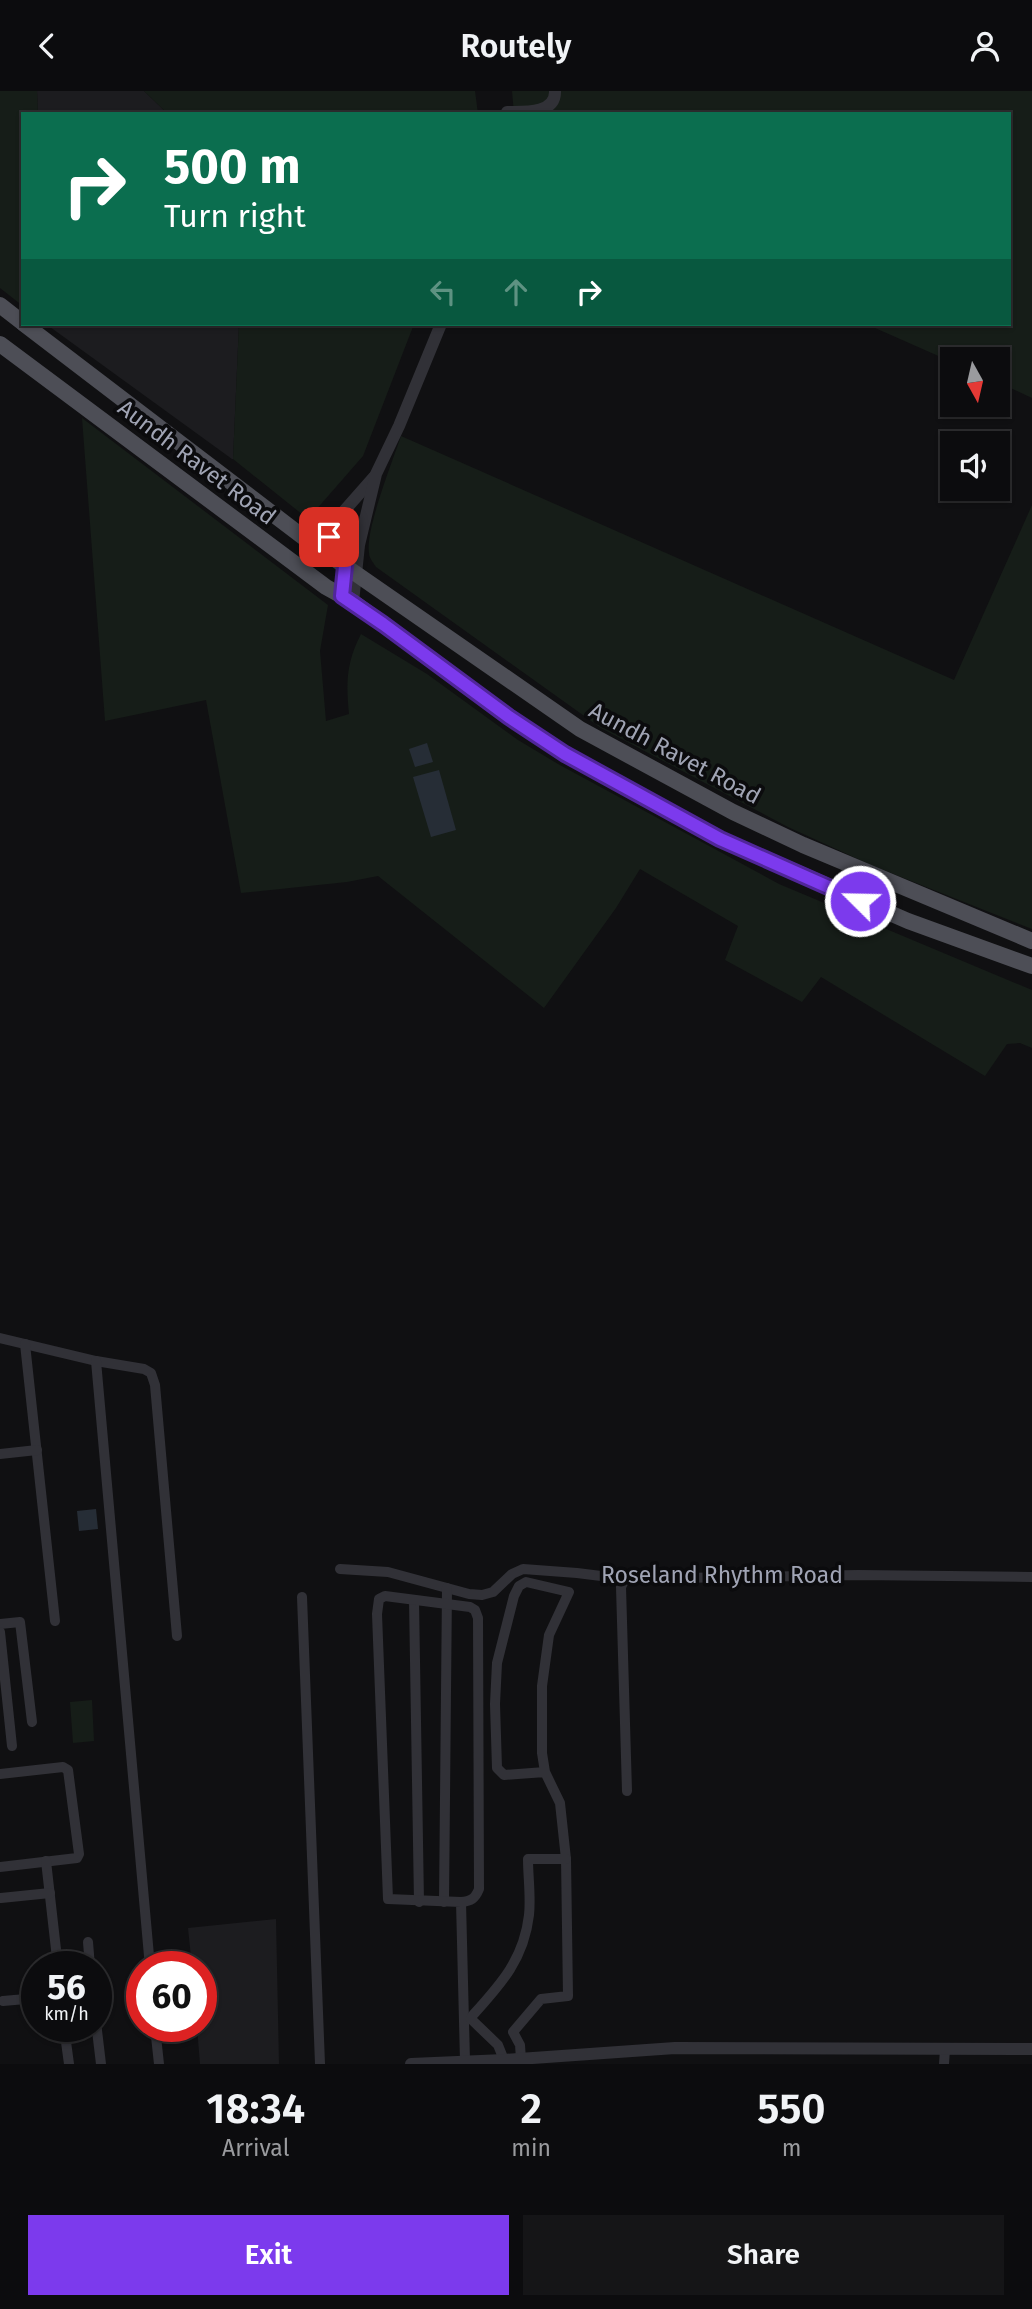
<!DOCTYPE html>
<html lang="en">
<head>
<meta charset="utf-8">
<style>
	body { margin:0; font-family:"Fira Sans",sans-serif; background:#151517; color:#f1f3f6; height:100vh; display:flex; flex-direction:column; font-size:26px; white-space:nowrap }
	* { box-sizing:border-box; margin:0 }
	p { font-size:23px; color:#9a9b9e }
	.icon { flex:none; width:38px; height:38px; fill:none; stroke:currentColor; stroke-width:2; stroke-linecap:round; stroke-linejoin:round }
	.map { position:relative; height:1973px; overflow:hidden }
	.details { display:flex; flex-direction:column; background:#0c0c0e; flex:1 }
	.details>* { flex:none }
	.banner { position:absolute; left:21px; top:21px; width:990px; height:214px; border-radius:0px; box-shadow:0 2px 5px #0004,0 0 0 2px #2c2c2e; background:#0b6e4f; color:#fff; overflow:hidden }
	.needle { width:46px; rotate:172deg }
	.tools { position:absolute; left:940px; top:256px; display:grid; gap:14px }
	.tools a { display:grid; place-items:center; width:70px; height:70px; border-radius:0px; background:#0c0c0e; box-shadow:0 2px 5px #0004,0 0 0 2px #2c2c2e; font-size:35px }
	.speed { position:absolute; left:21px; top:1860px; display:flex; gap:14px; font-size:35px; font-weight:700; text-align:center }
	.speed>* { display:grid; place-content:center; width:91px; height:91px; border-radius:50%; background:#0c0c0e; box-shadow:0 2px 5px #0004,0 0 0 2px #2c2c2e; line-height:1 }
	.speed small { font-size:18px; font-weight:400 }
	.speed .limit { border:10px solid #d22; background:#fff; color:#111 }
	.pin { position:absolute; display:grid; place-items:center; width:60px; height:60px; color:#fff; margin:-30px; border-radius:14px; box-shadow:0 4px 10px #0006 }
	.me { position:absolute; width:77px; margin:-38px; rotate:293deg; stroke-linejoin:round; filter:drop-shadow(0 0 5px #0008) }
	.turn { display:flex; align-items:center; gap:24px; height:147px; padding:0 28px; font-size:32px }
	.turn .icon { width:91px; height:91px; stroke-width:2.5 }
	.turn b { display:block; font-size:49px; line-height:60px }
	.lanes { display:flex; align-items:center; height:66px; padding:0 28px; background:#0003; justify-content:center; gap:35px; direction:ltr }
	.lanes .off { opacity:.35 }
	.eta { display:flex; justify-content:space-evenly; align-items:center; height:119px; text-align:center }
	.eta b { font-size:42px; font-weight:600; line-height:49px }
	.primary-button { display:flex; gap:14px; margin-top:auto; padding:14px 28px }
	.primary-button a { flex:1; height:80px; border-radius:0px; background:#7c3aed; color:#fff; font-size:28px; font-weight:600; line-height:80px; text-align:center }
	.primary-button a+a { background:#151517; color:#f1f3f6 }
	header { display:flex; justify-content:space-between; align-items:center; height:91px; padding:0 28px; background:#0c0c0e; font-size:32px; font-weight:600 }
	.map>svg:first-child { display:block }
	.built { fill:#1c1c1f }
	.green { fill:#161d18 }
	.water { fill:#262d36 }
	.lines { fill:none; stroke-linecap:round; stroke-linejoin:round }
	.minor { stroke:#313137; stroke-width:10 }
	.tertiary { stroke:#313137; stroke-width:12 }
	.primary { stroke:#4d4e56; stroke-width:16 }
	.route-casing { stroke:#51269a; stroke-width:18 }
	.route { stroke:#7c3aed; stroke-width:12 }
	.labels { text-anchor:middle; stroke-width:7; stroke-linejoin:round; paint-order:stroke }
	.street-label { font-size:23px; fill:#a0a4b4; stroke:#0b0b0d }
</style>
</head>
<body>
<header><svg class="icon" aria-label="back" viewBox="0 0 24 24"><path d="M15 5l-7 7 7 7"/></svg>Routely<svg class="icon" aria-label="person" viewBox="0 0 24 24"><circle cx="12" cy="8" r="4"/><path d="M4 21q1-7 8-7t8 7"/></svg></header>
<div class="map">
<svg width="1032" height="1973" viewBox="0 0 1032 1973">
	<rect width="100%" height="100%" fill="#101012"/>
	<!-- built -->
	<g class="built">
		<path d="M37,0H144L168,23H38Z"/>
		<path d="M46,233H239L233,368H232Z"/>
		<path d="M276,1828L279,1973H200L197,1936H201V1876H192L188,1837Z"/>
	</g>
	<!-- green -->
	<g class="green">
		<path d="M0,0H37L38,23H23V215L0,197Z"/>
		<path d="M144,0H475L478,23H168Z"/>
		<path d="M512,0H1032V307L998,291V268H952V271L866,233H1010V23H514Z"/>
		<path d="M239,233H414L363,365L308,428L233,368Z"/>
		<path d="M82,327L328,514L320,560L326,630L349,623C346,592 346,572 361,543L427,583L518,649L558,673L779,793L1032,899V957L1020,952L1007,953L985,985L821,886L802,911L725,869L738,835L640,778L616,817L544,917L378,785L347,791L241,802L206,609L105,630Z"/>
		<path d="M401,345L954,589L1032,414V838L871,774L788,736L601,637L376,476C373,471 369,467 369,462C365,439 393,369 401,345Z"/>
		<path d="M92,1609L94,1650L73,1652L70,1611Z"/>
	</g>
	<!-- water -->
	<g class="water">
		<path d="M427,652L433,671L415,676L409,658Z"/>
		<path d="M439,679L456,739L431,746L413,686Z"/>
		<path d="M96,1418L98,1438L79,1440L77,1420Z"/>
	</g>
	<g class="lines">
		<!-- minor -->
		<g class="minor">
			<path d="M0,1247L96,1270L144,1278L151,1282L155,1294L177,1545"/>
			<path d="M25,1253L55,1530"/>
			<path d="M96,1270L150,1876"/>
			<path d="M0,1363L37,1359"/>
			<path d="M340,1478L388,1481L469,1503L482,1504L493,1501L512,1483L523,1478L577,1482L625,1488L858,1484L1032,1486"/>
			<path d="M625,1488L621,1496L627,1700"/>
			<path d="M302,1506L320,1973"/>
			<path d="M414,1509L419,1811"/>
			<path d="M0,1533L20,1531L32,1631"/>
			<path d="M0,1541L12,1655"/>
			<path d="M0,1683L63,1676L68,1679L79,1763L77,1767L0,1776"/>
			<path d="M46,1770L58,1876"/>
			<path d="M1,1807L50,1802"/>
			<path d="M444,1811L447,1497"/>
			<path d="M461,1811C471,1810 475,1808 479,1798L478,1527L475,1519L470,1516L385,1505L379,1508L377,1523L388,1808L461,1811L465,1970"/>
			<path d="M88,1851L90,1876"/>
			<path d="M3,1910L37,1907"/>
			<path d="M96,1931L101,1973"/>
			<path d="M64,1936L69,1973"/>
			<path d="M155,1936L159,1973"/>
			<path d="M521,1968L520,1954L513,1941L541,1908L568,1905L566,1768L560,1712L545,1681L542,1662V1595L549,1544L569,1501L526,1491L519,1495L514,1505L497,1572L495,1613L497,1677L504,1684L545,1681"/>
			<path d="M504,1969L498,1954L471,1928L473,1924C501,1893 524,1868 529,1824C531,1806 528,1786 528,1768H566"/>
			<path d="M944,1973L945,1958"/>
		</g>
		<!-- tertiary -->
		<g class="tertiary">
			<path d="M507,23V21C524,21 556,23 555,0"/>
			<path d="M328,438L332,454L345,475L342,505"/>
			<path d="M315,453L374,386"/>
			<path d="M353,511L359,454L376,383L399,335L441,233"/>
			<path d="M411,1973L504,1969L675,1957L1032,1958"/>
		</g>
		<!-- primary -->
		<g class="primary">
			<path d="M0,214L23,232"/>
			<path d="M24,233L303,446L580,638L733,721L803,754L1032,850"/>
			<path d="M0,253L326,496L353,511L509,626L565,663L720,748L908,830L1032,875"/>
		</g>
	</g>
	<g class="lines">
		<defs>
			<path id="route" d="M329,446L345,475L342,505L383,533L509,626L565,663L720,748L860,810"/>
		</defs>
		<!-- route casing -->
		<use href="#route" class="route-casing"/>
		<!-- route -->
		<use href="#route" class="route"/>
	</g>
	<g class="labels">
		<!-- street labels -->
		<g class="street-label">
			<text transform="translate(197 371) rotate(37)" y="8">Aundh Ravet Road</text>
			<text transform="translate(675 662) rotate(28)" y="8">Aundh Ravet Road</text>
			<text x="722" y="1492">Roseland Rhythm Road</text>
		</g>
	</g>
</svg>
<div class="tools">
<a><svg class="needle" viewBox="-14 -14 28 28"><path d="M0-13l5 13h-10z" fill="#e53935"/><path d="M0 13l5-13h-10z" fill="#9a9b9e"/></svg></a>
<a><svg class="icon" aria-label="sound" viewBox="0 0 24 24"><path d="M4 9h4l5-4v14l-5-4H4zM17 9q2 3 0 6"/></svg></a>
</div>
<div class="speed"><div>56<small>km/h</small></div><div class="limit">60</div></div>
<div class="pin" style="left:329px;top:446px;background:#d93025"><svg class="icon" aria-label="arrive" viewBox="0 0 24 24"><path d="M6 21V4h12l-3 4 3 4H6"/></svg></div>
<svg class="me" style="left:860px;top:810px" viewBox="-20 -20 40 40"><circle r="17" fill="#7c3aed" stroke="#fff" stroke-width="3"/><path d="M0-11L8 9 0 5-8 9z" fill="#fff"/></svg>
<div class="banner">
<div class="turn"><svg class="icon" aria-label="right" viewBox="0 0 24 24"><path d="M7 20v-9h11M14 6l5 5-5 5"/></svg><div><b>500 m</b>Turn right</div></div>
<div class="lanes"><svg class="icon off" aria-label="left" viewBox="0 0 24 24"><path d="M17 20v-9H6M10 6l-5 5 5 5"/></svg><svg class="icon off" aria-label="ahead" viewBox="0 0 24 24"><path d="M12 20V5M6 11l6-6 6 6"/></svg><svg class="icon" aria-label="right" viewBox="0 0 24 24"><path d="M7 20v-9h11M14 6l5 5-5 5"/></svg></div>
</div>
</div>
<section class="details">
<div class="eta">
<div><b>18:34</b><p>Arrival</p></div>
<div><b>2</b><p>min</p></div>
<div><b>550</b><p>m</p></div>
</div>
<div class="primary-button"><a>Exit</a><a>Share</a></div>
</section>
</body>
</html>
